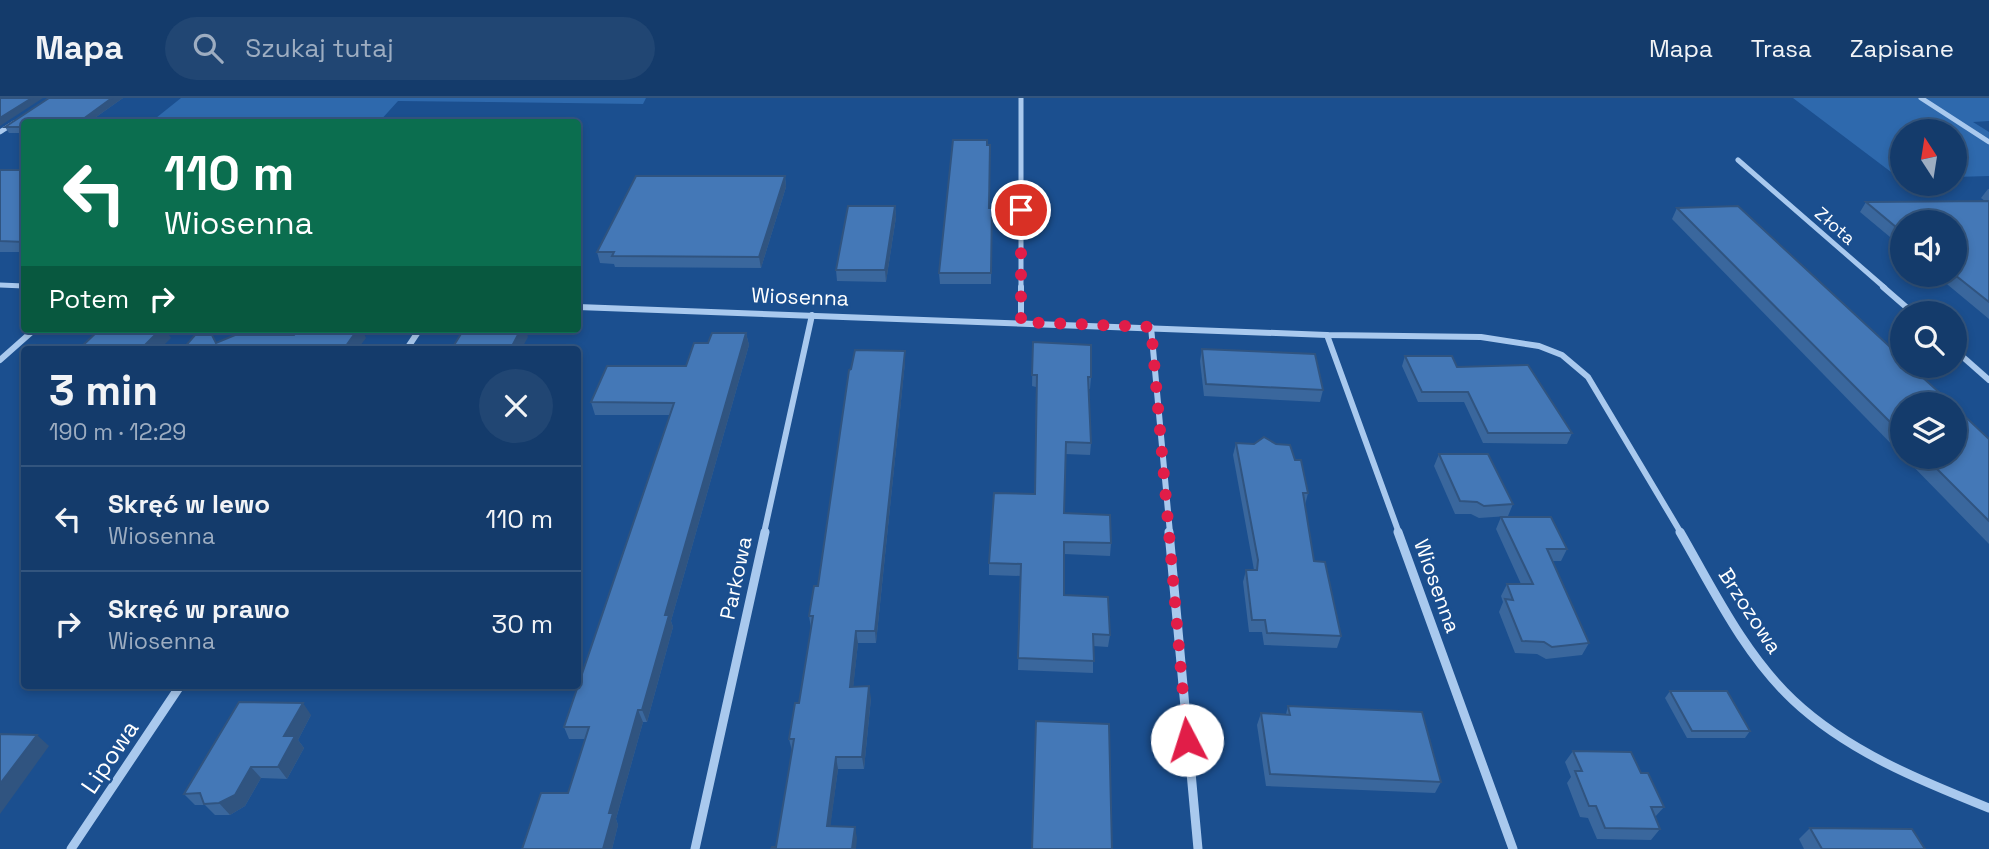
<!DOCTYPE html>
<html lang="pl">
<head>
<meta charset="utf-8">
<style>
	body { margin:0; font-family:"Space Grotesk",sans-serif; background:#214673; color:#f1f3f6; height:100vh; display:flex; flex-direction:column; font-size:26px; white-space:nowrap }
	* { box-sizing:border-box; margin:0 }
	p { font-size:23px; color:#9dadc1 }
	.icon { flex:none; width:38px; height:38px; fill:none; stroke:currentColor; stroke-width:2; stroke-linecap:round; stroke-linejoin:round }
	.map { position:relative; flex:1; overflow:hidden }
	.side { position:absolute; left:21px; top:248px; width:560px; height:343px; display:flex; flex-direction:column; background:#143b6b; border-radius:7px; box-shadow:0 4px 10px #0003,0 0 0 2px #33557e }
	.side>* { flex:none }
	.banner { position:absolute; left:21px; top:21px; width:560px; height:214px; border-radius:7px; box-shadow:0 4px 10px #0003,0 0 0 2px #33557e; background:#0b6e4f; color:#fff; overflow:hidden }
	.needle { width:46px; rotate:348deg }
	.fabs { position:absolute; left:1890px; top:21px; display:grid; gap:14px }
	.fabs a { display:grid; place-items:center; width:77px; height:77px; border-radius:50%; background:#143b6b; box-shadow:0 4px 10px #0003,0 0 0 2px #33557e; font-size:35px }
	.pin { position:absolute; display:grid; place-items:center; width:60px; height:60px; color:#fff; margin:-30px; border:4px solid #fff; border-radius:50%; box-shadow:0 2px 7px #0007 }
	.me { position:absolute; width:77px; margin:-38px; rotate:355deg; stroke-linejoin:round; filter:drop-shadow(0 0 5px #0008) }
	.turn { display:flex; align-items:center; gap:24px; height:147px; padding:0 28px; font-size:32px }
	.turn .icon { width:91px; height:91px; stroke-width:2.5 }
	.turn b { display:block; font-size:49px; line-height:60px }
	.then { display:flex; align-items:center; height:66px; padding:0 28px; background:#0003; gap:14px; font-size:26px }
	.round { display:grid; place-items:center; flex:none; width:74px; height:74px; border-radius:37px; background:#214673 }
	.summary { display:flex; align-items:center; justify-content:space-between; height:119px; padding:0 28px }
	h1 { font-size:42px; font-weight:700; line-height:52px }
	ul { padding:0; list-style:none }
	li { display:flex; align-items:center; gap:21px; height:105px; padding:0 28px; border-top:2px solid #33557e }
	li div { flex:1 }
	li b { display:block; font-size:26px }
	li em { font-style:normal }
	header { display:flex; align-items:center; gap:42px; box-sizing:border-box; height:98px; padding:0 35px; background:#143b6b; border-bottom:2px solid #33557e }
	header strong { font-size:33px }
	nav { display:flex; gap:38px; margin-inline-start:auto; font-size:24px }
	.search { width:490px; height:63px; background:#214673; display:flex; align-items:center; gap:18px; box-sizing:border-box; padding:0 24px; border-radius:38px; color:#9dadc1; font-size:26px }
	.map>svg:first-child { display:block }
	.green { fill:#2e69ad }
	.lines { fill:none; stroke-linecap:round; stroke-linejoin:round }
	.minor-far2 { stroke:#a9c9ee; stroke-width:5 }
	.minor-far1 { stroke:#a9c9ee; stroke-width:6 }
	.minor { stroke:#a9c9ee; stroke-width:9 }
	.wall { fill:#3a679d }
	.shaded-wall { fill:#305480 }
	.building { fill:#4478b7; stroke:#305480; stroke-width:2 }
	.route { stroke:#e11d48; stroke-width:12; stroke-dasharray:0 21.6 }
	.labels { text-anchor:middle; stroke-width:5; stroke-linejoin:round; paint-order:stroke }
	.far-street-label { font-size:18px; fill:#fff; stroke:#1b4f8f }
	.street-label { font-size:21px; fill:#fff; stroke:#1b4f8f }
	.near-street-label { font-size:24px; fill:#fff; stroke:#1b4f8f }
</style>
</head>
<body>
<header>
<strong>Mapa</strong>
<div class="search"><svg class="icon" aria-label="search" viewBox="0 0 24 24"><circle cx="10" cy="10" r="6"/><path d="M15 15l6 6"/></svg>Szukaj tutaj</div>
<nav><a>Mapa</a><a>Trasa</a><a>Zapisane</a></nav>
</header>
<div class="map">
<svg width="1989" height="751" viewBox="0 0 1989 751">
	<rect width="100%" height="100%" fill="#1b4f8f"/>
	<!-- green -->
	<g class="green">
		<path d="M181,0H646L643,6L398,3L379,24H151Z"/>
		<path d="M1793,0H1989V23L1973,24L1989,34V78L1955,79V33H1902V79L1899,80Z"/>
	</g>
	<g class="lines">
		<!-- minor-far2 -->
		<g class="minor-far2">
			<path d="M1021,0V190"/>
			<path d="M1921,0L1989,44"/>
			<path d="M0,34L14,25"/>
			<path d="M1738,62L1885,190"/>
			<path d="M0,187L24,188"/>
		</g>
		<!-- minor-far1 -->
		<g class="minor-far1">
			<path d="M1021,189V224"/>
			<path d="M1883,189L1913,215"/>
			<path d="M578,209L1327,237L1481,239L1539,248L1562,257L1588,279L1681,435"/>
			<path d="M1151,229L1170,435"/>
			<path d="M1327,237L1399,435"/>
			<path d="M406,252L420,231"/>
			<path d="M1955,252L1989,282"/>
			<path d="M0,262L35,231"/>
			<path d="M764,435L812,217"/>
		</g>
		<!-- minor -->
		<g class="minor">
			<path d="M1169,434L1198,751"/>
			<path d="M1398,434L1513,751"/>
			<path d="M1680,434C1713,491 1744,556 1793,602C1847,653 1921,683 1989,710"/>
			<path d="M71,751L180,588"/>
			<path d="M695,751L765,434"/>
		</g>
	</g>
	<!-- wall -->
	<g class="wall">
		<path d="M49,0H123L89,24H24V35H9L5,29Z"/>
		<rect x="0" y="72" width="24" height="82"/>
		<path d="M785,78L786,89L761,170L615,169L614,166L600,165L597,154Z"/>
		<path d="M1988,91H1989V221L1936,177H1955L1902,124V149L1860,114L1866,104L1985,103L1981,100Z"/>
		<path d="M895,108L896,119L886,184L837,183L836,172Z"/>
		<path d="M989,110H992L991,186H940L939,175Z"/>
		<path d="M1677,110L1902,306V357L1672,121Z"/>
		<path d="M746,235L749,247L671,523L673,529L647,624H643L616,721L618,727L612,751H522L568,695L585,641H569L564,629L670,317H595L591,304L686,268L708,245Z"/>
		<path d="M1033,244L1091,279L1090,291H1089L1091,345L1090,357L1065,356L1064,415L1111,445L1110,458L1064,456V497L1110,537L1108,549L1093,548V575L1018,572L1021,478L989,477V465L1035,396L1036,289L1032,288Z"/>
		<path d="M1202,251L1323,292L1320,304L1204,298L1200,263Z"/>
		<path d="M905,253V264L876,545H858L853,589L871,600L864,671H838L830,728L857,740L776,749L792,653L789,641L799,605L811,530L809,518L818,488Z"/>
		<path d="M1405,258L1457,269L1572,335L1567,346L1483,345L1464,304H1418L1402,268Z"/>
		<path d="M1989,341V446L1904,359H1955Z"/>
		<path d="M1236,345L1276,346L1295,362L1308,395L1305,407L1314,463L1341,538L1337,550L1264,547L1262,534H1249L1243,484L1246,472H1254L1233,357Z"/>
		<path d="M1439,356L1513,406L1508,418L1479,420L1471,416H1455L1434,368Z"/>
		<path d="M1501,419L1567,451L1561,463H1552L1589,545L1582,557L1546,561L1537,556L1515,555L1499,514L1503,504L1501,498L1507,486H1521L1496,431Z"/>
		<path d="M1670,593L1750,633L1745,640H1687L1665,600Z"/>
		<path d="M1288,608L1441,684L1435,695L1266,688L1257,627L1261,615L1286,616Z"/>
		<path d="M311,617L298,642L304,650L287,681L261,680L245,708L230,717H215L205,707H195L184,696Z"/>
		<path d="M1573,653L1641,675L1664,709L1655,719L1660,731L1651,742L1597,741L1588,720L1580,719L1567,685L1571,679L1565,664Z"/>
		<path d="M1810,730L1925,751H1804L1799,741Z"/>
	</g>
	<!-- shaded-wall -->
	<g class="shaded-wall">
		<path d="M32,0H43L0,28V20Z"/>
		<path d="M112,0H123L89,24H79Z"/>
		<path d="M785,78L786,89L761,170L759,159Z"/>
		<path d="M895,108L896,119L886,184L885,172Z"/>
		<path d="M161,231H165L171,240L159,252H140Z"/>
		<path d="M351,231H362L366,240L357,252H343Z"/>
		<path d="M521,231H525L528,239L521,252H510Z"/>
		<path d="M746,235L749,247L671,523L673,529L647,624L642,612L665,517Z"/>
		<path d="M905,253V264L876,545L875,533Z"/>
		<path d="M856,533L858,545L852,601L850,589Z"/>
		<path d="M869,588L871,600L864,671L862,659Z"/>
		<path d="M303,605L311,617L298,642L304,650L287,681L278,669L284,638Z"/>
		<path d="M638,612L643,624L616,721L618,727L612,751H603L609,715Z"/>
		<path d="M37,637L49,648L0,716V686Z"/>
		<path d="M836,659L838,671L829,739L827,728Z"/>
		<path d="M251,669L261,680L245,708L230,717L219,705Z"/>
		<path d="M855,729L857,740L856,751H852Z"/>
	</g>
	<!-- building -->
	<g class="building">
		<path d="M0,0H32L0,20Z"/>
		<path d="M49,0H112L79,24H24V29H5Z"/>
		<path d="M953,42H987V47H990L989,110H992L991,175H939Z"/>
		<path d="M0,72H24V144L0,143Z"/>
		<path d="M636,78H785L759,159L612,158L614,154H597Z"/>
		<path d="M1989,103V204L1955,177V124H1902V134L1866,104Z"/>
		<path d="M848,108H895L885,172H836Z"/>
		<path d="M1738,108L1902,260V268H1910L1952,306H1902V336L1677,110Z"/>
		<path d="M100,231H161L140,252H78Z"/>
		<path d="M298,231H358L343,252H182L195,237H212L216,245L235,237H294Z"/>
		<path d="M464,231H521L510,252H451Z"/>
		<path d="M712,235H746L665,517H669L642,612H638L609,715H613L603,751H522L541,695H568L589,629H564L674,305L591,304L607,268H686L694,245H708Z"/>
		<path d="M1033,244L1091,247V279H1088L1091,345L1066,344L1064,415L1110,417L1111,445L1064,444V497L1108,499L1110,537L1093,536L1094,563L1018,560L1021,466L989,465L994,395L1035,396L1037,277H1032Z"/>
		<path d="M1202,251L1315,256L1323,292L1206,286Z"/>
		<path d="M855,252L905,253L875,533H856L850,589L869,588L862,659H836L827,728L855,729L852,751H771L772,749H776L794,641H789L795,605H799L813,518H809L814,488H818L849,272L851,271Z"/>
		<path d="M1405,258H1452L1457,269L1528,267L1572,335H1488L1468,294H1422Z"/>
		<path d="M1955,309L1989,341V423L1925,359H1955Z"/>
		<path d="M1264,339L1276,346L1290,347L1295,362H1301L1308,395H1303L1314,463L1325,464L1341,538L1267,535L1265,522H1252L1246,472H1257L1258,462L1236,345L1254,346Z"/>
		<path d="M1439,356H1488L1513,406L1484,408L1477,404L1460,403Z"/>
		<path d="M1501,419H1551L1567,451H1547L1589,545L1552,549L1544,544L1522,543L1505,501L1513,502L1507,486H1533Z"/>
		<path d="M1670,593H1727L1750,633H1692Z"/>
		<path d="M239,604L303,605L284,638H295L278,669H251L235,697L219,705L204,706L200,695L184,696Z"/>
		<path d="M1288,608L1422,614L1441,684L1270,676L1261,615L1290,617Z"/>
		<path d="M1036,623L1109,626L1112,751H1032Z"/>
		<path d="M0,636L37,637L0,686Z"/>
		<path d="M1573,653L1631,654L1641,675H1648L1664,709H1651L1660,731L1605,730L1596,708H1589L1575,673H1582Z"/>
		<path d="M1810,730L1912,731L1925,751H1822Z"/>
	</g>
	<g class="lines">
		<!-- route -->
		<path class="route" d="M1021,112V224L1151,229L1187,642"/>
	</g>
	<g class="labels">
		<!-- far-street labels -->
		<g class="far-street-label">
			<text transform="translate(1835 128) rotate(41)" y="6">Złota</text>
		</g>
		<!-- street labels -->
		<g class="street-label">
			<text transform="translate(800 199) rotate(2)" y="7">Wiosenna</text>
			<text transform="translate(736 480) rotate(-78)" y="7">Parkowa</text>
			<text transform="translate(1437 488) rotate(70)" y="7">Wiosenna</text>
			<text transform="translate(1750 513) rotate(57)" y="7">Brzozowa</text>
		</g>
		<!-- near-street labels -->
		<g class="near-street-label">
			<text transform="translate(110 659) rotate(-56)" y="8">Lipowa</text>
		</g>
	</g>
</svg>
<div class="fabs">
<a><svg class="needle" viewBox="-14 -14 28 28"><path d="M0-13l5 13h-10z" fill="#e53935"/><path d="M0 13l5-13h-10z" fill="#9dadc1"/></svg></a>
<a><svg class="icon" aria-label="sound" viewBox="0 0 24 24"><path d="M4 9h4l5-4v14l-5-4H4zM17 9q2 3 0 6"/></svg></a>
<a><svg class="icon" aria-label="search" viewBox="0 0 24 24"><circle cx="10" cy="10" r="6"/><path d="M15 15l6 6"/></svg></a>
<a><svg class="icon" aria-label="layers" viewBox="0 0 24 24"><path d="M12 4l9 5-9 5-9-5zM3 14l9 5 9-5"/></svg></a>
</div>
<div class="pin" style="left:1021px;top:112px;background:#d93025"><svg class="icon" aria-label="arrive" viewBox="0 0 24 24"><path d="M6 21V4h12l-3 4 3 4H6"/></svg></div>
<svg class="me" style="left:1187px;top:642px" viewBox="-20 -20 40 40"><circle r="19" fill="#fff"/><path d="M0-13L10 11 0 6-10 11z" fill="#e11d48"/></svg>
<div class="banner">
<div class="turn"><svg class="icon" aria-label="left" viewBox="0 0 24 24"><path d="M17 20v-9H6M10 6l-5 5 5 5"/></svg><div><b>110 m</b>Wiosenna</div></div>
<div class="then">Potem<svg class="icon" aria-label="right" viewBox="0 0 24 24"><path d="M7 20v-9h11M14 6l5 5-5 5"/></svg></div>
</div>
<section class="side">
<div class="summary"><div><h1>3 min</h1><p>190 m · 12:29</p></div><a class="round"><svg class="icon" aria-label="close" viewBox="0 0 24 24"><path d="M6 6l12 12M18 6L6 18"/></svg></a></div>
<ul>
<li><svg class="icon" aria-label="left" viewBox="0 0 24 24"><path d="M17 20v-9H6M10 6l-5 5 5 5"/></svg><div><b>Skręć w lewo</b><p>Wiosenna</p></div><em>110 m</em></li>
<li><svg class="icon" aria-label="right" viewBox="0 0 24 24"><path d="M7 20v-9h11M14 6l5 5-5 5"/></svg><div><b>Skręć w prawo</b><p>Wiosenna</p></div><em>30 m</em></li>
</ul>
</section>
</div>
</body>
</html>
